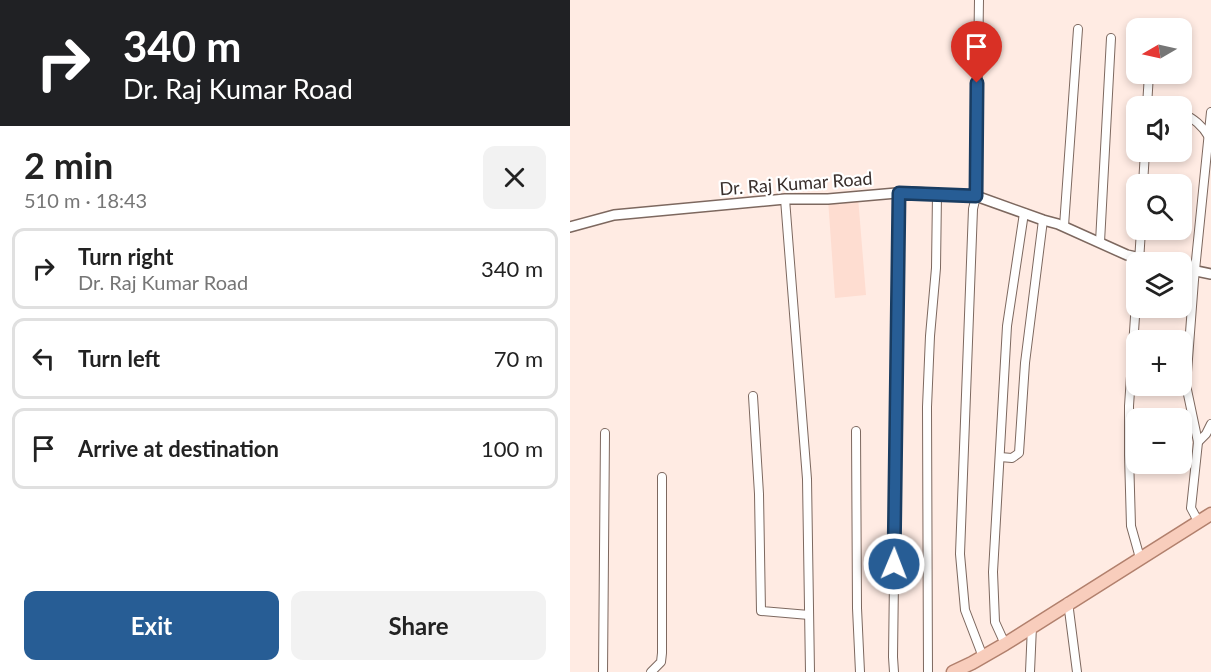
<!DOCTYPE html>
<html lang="en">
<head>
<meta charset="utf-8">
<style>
	body { margin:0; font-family:Lato,sans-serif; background:#f2f2f2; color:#222; height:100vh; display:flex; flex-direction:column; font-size:22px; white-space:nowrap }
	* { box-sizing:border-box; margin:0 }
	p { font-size:20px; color:#767676 }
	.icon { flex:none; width:33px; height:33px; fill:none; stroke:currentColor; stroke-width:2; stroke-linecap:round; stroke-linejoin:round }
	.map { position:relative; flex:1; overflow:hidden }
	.drawer { display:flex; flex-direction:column; background:#fff; width:570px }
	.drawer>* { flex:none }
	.guide { background:#202124; color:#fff; overflow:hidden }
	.needle { width:39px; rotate:261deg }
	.fabs { position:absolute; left:556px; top:18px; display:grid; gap:12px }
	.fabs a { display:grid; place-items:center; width:66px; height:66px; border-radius:12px; background:#fff; box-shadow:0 3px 9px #0003; font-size:30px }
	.pin { position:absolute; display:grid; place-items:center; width:51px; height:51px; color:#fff; margin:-62px -26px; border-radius:50% 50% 50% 0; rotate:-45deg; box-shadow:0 0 6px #0007 }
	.pin .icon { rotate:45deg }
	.me { position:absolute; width:66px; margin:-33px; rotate:1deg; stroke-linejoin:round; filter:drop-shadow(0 0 4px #0008) }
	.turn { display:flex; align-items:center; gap:21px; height:126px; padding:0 24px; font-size:27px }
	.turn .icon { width:78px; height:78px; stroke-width:2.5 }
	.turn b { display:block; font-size:42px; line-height:51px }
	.round { display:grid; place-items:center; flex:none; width:63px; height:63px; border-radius:12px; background:#f2f2f2 }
	.overview { display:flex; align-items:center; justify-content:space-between; height:102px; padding:0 24px }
	h1 { font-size:36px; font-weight:700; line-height:45px }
	.primary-button { display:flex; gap:12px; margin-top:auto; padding:12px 24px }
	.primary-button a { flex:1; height:69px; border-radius:12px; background:#275d95; color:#fff; font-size:24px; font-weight:700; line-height:69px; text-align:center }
	.primary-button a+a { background:#f2f2f2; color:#222 }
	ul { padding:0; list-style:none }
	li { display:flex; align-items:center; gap:18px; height:81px; margin:0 12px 9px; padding:0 12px; border:3px solid #e0e0e0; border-radius:12px }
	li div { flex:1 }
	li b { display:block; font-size:22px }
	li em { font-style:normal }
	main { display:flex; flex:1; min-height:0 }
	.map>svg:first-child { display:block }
	.built { fill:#feddd1 }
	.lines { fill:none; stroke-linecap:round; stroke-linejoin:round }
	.minor-casing { stroke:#7d685f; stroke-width:10 }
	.tertiary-casing { stroke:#7d685f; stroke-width:12 }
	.primary-casing { stroke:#b2806d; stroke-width:15 }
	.minor { stroke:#fff; stroke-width:8 }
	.tertiary { stroke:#fff; stroke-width:9 }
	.primary { stroke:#f8cdbc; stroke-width:12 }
	.route-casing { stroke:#193c61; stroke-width:15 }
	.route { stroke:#275d95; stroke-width:10 }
	.labels { text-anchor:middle; stroke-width:4.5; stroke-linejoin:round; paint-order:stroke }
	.street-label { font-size:18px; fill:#392f2c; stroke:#fff }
</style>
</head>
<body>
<main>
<section class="drawer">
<div class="guide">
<div class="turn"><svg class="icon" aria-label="right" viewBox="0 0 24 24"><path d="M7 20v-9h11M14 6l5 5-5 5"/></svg><div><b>340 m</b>Dr. Raj Kumar Road</div></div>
</div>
<div class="overview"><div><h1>2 min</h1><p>510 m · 18:43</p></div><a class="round"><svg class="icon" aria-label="close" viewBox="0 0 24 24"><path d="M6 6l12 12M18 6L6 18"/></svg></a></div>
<ul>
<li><svg class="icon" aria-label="right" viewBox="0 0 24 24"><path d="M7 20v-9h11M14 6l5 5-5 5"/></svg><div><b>Turn right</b><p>Dr. Raj Kumar Road</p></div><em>340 m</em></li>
<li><svg class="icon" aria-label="left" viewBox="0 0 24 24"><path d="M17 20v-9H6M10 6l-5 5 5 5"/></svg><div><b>Turn left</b></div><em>70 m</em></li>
<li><svg class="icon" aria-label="arrive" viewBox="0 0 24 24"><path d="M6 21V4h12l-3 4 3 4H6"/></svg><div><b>Arrive at destination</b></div><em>100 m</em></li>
</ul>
<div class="primary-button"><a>Exit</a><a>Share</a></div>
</section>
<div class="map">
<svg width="641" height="672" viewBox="0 0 641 672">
	<rect width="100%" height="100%" fill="#ffebe3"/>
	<!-- built -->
	<path class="built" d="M288,197L296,295L265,298L258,199Z"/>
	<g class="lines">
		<defs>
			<g id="minor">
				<path d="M409,0L406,196L403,209L390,554L395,610L413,657"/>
				<path d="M577,106L579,74"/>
				<path d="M612,113C624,119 632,125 639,137"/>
				<path d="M573,184L575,152"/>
				<path d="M215,199L237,479L240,672"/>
				<path d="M494,226L508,29"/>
				<path d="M530,242L541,38"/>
				<path d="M569,262L571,230"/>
				<path d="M567,287L559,406V455L561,526L570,558"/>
				<path d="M183,396L189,494L191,611L239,615"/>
				<path d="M286,431L287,608L290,672"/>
				<path d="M628,442L636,434L641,424"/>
				<path d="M430,457L442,458L449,453L455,363L473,220"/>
				<path d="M628,521L621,508L628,442L616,385L624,280L641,112"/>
				<path d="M498,602L507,672"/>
				<path d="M435,644L425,622L423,572L437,326L454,213"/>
				<path d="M33,672L35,433"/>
				<path d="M81,672L91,662L92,653V477"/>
				<path d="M324,672L323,657L329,193"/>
				<path d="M358,672L357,407L360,336L366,268L367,194"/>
				<path d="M460,672L462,626"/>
			</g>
			<g id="tertiary">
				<path d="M0,227L44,215L215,199H258L338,192L406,196L473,220L488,224L557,255L588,262"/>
				<path d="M612,268L641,274"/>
			</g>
			<path id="primary" d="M383,672L402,663L435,644L641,514"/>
		</defs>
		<!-- minor casing -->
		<use href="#minor" class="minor-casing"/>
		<!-- tertiary casing -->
		<use href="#tertiary" class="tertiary-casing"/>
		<!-- primary casing -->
		<use href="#primary" class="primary-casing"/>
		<!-- minor -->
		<use href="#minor" class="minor"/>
		<!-- tertiary -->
		<use href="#tertiary" class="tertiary"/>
		<!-- primary -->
		<use href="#primary" class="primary"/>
	</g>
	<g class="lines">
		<defs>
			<path id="route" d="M324,564L329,193L406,196L407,83"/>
		</defs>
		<!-- route casing -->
		<use href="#route" class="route-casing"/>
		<!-- route -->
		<use href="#route" class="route"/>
	</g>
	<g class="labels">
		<!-- street labels -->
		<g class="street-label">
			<text transform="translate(226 184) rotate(-4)" y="6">Dr. Raj Kumar Road</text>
		</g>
	</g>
</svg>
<div class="fabs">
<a><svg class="needle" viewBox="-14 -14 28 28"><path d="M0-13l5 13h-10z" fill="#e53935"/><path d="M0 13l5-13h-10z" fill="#767676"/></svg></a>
<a><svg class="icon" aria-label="sound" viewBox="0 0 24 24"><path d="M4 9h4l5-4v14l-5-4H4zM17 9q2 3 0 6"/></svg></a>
<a><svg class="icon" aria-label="search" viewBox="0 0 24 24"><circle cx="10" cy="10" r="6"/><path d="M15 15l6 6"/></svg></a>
<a><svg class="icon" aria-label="layers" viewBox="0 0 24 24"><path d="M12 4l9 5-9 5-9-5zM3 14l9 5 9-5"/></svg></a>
<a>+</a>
<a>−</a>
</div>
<div class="pin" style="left:407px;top:83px;background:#d93025"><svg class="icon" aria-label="arrive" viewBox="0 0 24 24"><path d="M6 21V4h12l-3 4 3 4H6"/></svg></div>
<svg class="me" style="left:324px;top:564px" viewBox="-20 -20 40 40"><circle r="17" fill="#275d95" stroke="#fff" stroke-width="3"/><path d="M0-11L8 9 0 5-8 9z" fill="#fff"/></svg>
</div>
</main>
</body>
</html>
